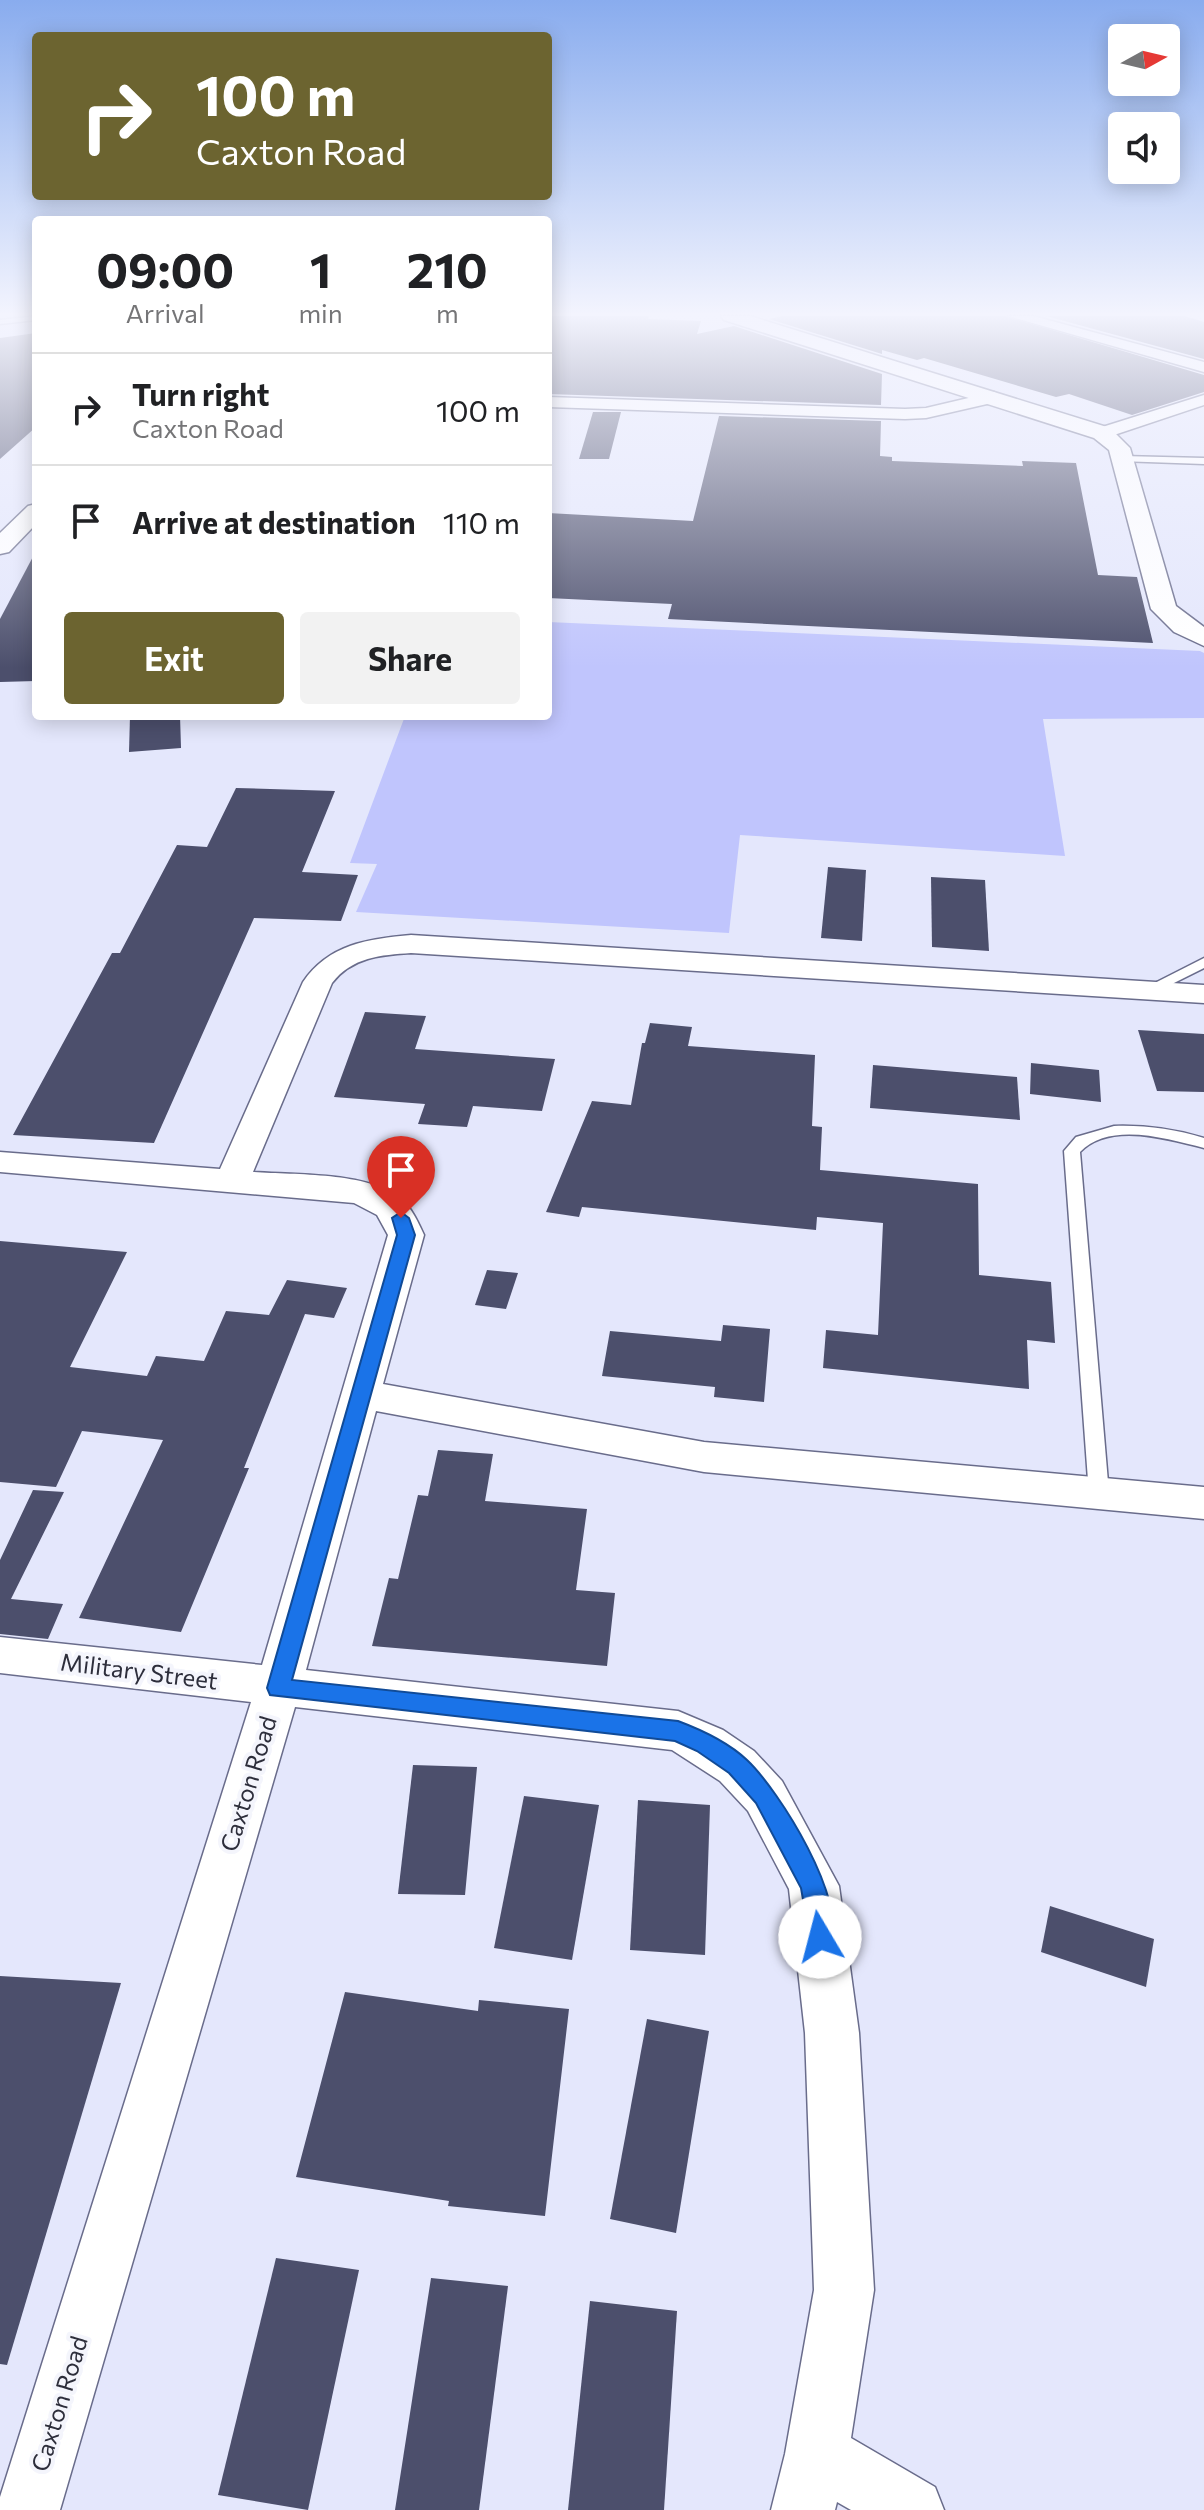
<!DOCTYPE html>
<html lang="en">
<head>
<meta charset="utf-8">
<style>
	body { margin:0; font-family:Commissioner,sans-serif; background:#f2f2f2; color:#202124; height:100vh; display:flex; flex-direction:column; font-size:30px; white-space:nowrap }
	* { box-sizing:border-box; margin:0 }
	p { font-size:26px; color:#757577 }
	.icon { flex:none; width:44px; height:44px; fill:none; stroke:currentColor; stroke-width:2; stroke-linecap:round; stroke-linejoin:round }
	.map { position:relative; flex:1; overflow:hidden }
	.panel { position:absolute; left:32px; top:216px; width:520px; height:504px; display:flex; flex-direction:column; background:#fff; border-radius:8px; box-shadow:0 4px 20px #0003 }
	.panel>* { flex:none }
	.hud { position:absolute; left:32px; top:32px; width:520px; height:168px; border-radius:8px; box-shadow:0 4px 20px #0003; background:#6c6430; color:#fff; overflow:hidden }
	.needle { width:52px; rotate:82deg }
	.controls { position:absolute; left:1108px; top:24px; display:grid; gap:16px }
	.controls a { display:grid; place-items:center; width:72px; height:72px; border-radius:8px; background:#fff; box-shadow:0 4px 20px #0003; font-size:40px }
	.pin { position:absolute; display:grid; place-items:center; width:68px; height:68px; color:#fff; margin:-82px -34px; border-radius:50% 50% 50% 0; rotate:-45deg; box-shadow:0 0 8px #0007 }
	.pin .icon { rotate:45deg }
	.me { position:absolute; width:88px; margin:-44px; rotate:352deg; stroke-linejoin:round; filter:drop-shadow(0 0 6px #0008) }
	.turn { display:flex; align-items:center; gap:28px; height:168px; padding:0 32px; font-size:36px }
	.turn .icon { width:104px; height:104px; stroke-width:2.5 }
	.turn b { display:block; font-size:56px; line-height:68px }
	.eta { display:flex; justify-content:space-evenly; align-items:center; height:136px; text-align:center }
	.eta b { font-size:48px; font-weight:700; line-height:56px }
	.cta { display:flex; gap:16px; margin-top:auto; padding:16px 32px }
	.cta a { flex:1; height:92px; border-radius:8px; background:#6c6430; color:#fff; font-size:32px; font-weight:700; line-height:92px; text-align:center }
	.cta a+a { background:#f2f2f2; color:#202124 }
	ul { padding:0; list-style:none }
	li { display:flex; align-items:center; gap:24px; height:112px; padding:0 32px; border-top:2px solid #e0e0e0 }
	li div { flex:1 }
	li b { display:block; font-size:30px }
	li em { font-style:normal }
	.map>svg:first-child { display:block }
	.green { fill:#c0c5fd }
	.building { fill:#4c4f6c }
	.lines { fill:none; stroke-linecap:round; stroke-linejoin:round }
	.service-casing { stroke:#696c8b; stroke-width:3 }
	.minor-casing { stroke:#696c8b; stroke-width:3 }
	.tertiary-casing { stroke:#696c8b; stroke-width:3 }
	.service { fill:#fff; fill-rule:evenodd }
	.minor { fill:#fff; fill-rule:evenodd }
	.tertiary { fill:#fff; fill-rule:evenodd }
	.route { fill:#1a73e8; stroke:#114b97; stroke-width:2 }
	.labels { text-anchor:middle; stroke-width:8; stroke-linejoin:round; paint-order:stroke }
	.near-street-label { font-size:24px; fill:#2d2e3b; stroke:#f4f5fc }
</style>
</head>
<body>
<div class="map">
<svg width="1204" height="2510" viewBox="0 0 1204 2510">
	<rect width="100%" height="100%" fill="#e4e7fc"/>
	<!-- green -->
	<path class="green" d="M548,622L1200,651L1204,653V718L1043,719L1065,856L740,835L729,933L356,912L377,864L350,863L405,716H548Z"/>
	<!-- building -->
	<g class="building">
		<path d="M548,316H649L648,319L701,321L697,334L734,326L882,374L881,405L548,394Z"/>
		<path d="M782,316H1005L1204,375V392L1132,415L1069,394L1056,397L924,358L917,360L882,350V354L769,319Z"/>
		<path d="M1046,316H1185L1204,322V359Z"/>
		<path d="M36,333V363L32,366L36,369V427L0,459V338Z"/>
		<path d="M593,412H621L609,459H579Z"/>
		<path d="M719,416L881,421L880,456L892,457V461L1023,466L1022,461L1076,463L1098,575L1137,577L1153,643L668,619L672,604L548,598V513L693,521Z"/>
		<path d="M36,551V681L0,682V619Z"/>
		<path d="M130,716H180L181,748L129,752Z"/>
		<path d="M236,788L335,791L302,872L358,875L341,921L254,918L154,1143L13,1135L112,953H120L177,845L207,847Z"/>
		<path d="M828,867L866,870L862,941L821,938Z"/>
		<path d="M931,877L985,880L989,951L932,947Z"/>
		<path d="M365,1012L426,1016L415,1049L555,1059L542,1111L473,1106L467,1127L418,1124L425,1104L334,1097Z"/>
		<path d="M650,1023L692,1027L688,1046L815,1055L812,1126L822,1127L820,1170L978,1184L979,1275L1051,1282L1055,1343L1027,1340L1029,1389L823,1368L826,1330L878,1335L883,1223L817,1217L816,1230L582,1207L579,1217L546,1212L592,1101L631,1105L642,1043H645Z"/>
		<path d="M1138,1030L1204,1034V1092L1157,1091Z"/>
		<path d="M1031,1063L1099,1070L1101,1102L1030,1094Z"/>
		<path d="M873,1065L1017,1077L1020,1120L870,1108Z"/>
		<path d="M0,1241L127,1252L70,1367L147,1376L156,1356L204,1361L226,1311L269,1315L287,1280L347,1288L334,1318L305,1314L244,1468H249L181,1632L79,1618L163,1440L82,1431L56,1487L0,1482Z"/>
		<path d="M487,1270L518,1273L506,1309L475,1305Z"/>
		<path d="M723,1325L770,1329L764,1402L714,1397L715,1387L602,1376L610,1331L721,1341Z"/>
		<path d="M438,1450L493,1454L485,1501L587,1509L576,1590L615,1593L607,1666L372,1646L389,1578L398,1579L418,1495L428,1496Z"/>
		<path d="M33,1490L64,1492L11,1599L63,1604L48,1639L0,1634V1560Z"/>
		<path d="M413,1765L477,1767L465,1895L398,1894Z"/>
		<path d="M524,1796L599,1805L572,1960L494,1948Z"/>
		<path d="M638,1800L710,1805L705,1955L630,1950Z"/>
		<path d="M1050,1906L1154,1939L1146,1987L1041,1952Z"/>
		<path d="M0,1976L121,1983L7,2365L0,2364Z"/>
		<path d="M345,1992L478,2011L479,2000L569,2009L545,2216L448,2206L449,2201L296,2177Z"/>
		<path d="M647,2019L709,2031L676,2233L610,2219Z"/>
		<path d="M276,2258L359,2270L308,2510L218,2495Z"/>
		<path d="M431,2278L508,2286L479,2510H395Z"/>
		<path d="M590,2301L677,2311L664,2510H568Z"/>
	</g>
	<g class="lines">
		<defs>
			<g id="service">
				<path d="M36,316V320L0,324V320Z"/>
				<path d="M1122,456L1204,458V464L1119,461Z"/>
				<path d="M1204,958V968L1154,993L1149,995L1141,990Z"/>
				<path d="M1114,1126C1145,1125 1174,1129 1204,1138V1148C1168,1139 1110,1121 1080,1152L1109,1494L1106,1500L1099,1502L1092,1500L1089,1494L1064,1151L1076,1137Z"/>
			</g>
			<g id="minor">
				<path d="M1008,316H1033L1204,362V372Z"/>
				<path d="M994,392L1002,397L1000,401L926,418L905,419L548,407V397L905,409L926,408Z"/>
				<path d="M1204,395V405L1108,437H1096L1093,433L1096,429Z"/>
				<path d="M411,935L1204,985V1003L411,953C381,955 352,957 332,983L253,1172C293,1175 369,1172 400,1198C412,1208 418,1222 424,1235L383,1384L704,1442L1204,1487V1519L704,1472L376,1411L306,1670L678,1711L723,1730L754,1751L782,1781L839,1886L859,2033L874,2290L851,2438L935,2487L944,2510H851L837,2502L835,2510H771L785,2454L814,2290L805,2033L789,1889L748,1811L720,1781L672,1750L295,1707L60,2510H0V2497L251,1702L0,1673V1637L262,1665L388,1235L377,1215L354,1203L0,1172V1152L220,1169L303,982C329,944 368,939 411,935Z"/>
			</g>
			<g id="tertiary">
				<path d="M721,316H750L1110,428L1130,448L1176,606L1204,627V646L1174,632L1151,609L1109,450L1094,438L724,320Z"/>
				<path d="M36,504V524L9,552L0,554V533L28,506Z"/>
			</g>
		</defs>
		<!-- service casing -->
		<use href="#service" class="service-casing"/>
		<!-- minor casing -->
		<use href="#minor" class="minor-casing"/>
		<!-- tertiary casing -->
		<use href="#tertiary" class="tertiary-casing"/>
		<!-- service -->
		<use href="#service" class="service"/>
		<!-- minor -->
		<use href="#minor" class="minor"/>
		<!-- tertiary -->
		<use href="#tertiary" class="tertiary"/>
	</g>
	<!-- sky -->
	<linearGradient id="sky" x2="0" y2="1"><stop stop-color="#89acee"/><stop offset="0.47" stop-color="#f3f4fe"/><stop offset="1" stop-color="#f3f4fe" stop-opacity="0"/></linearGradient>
	<rect width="1204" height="668" fill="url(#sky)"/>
	<!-- route -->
	<path class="route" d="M401,1212L409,1218L415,1235L292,1680L678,1721C702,1730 728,1742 747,1760C779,1790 849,1902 830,1945L820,1949L811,1945L801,1888L756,1803L729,1773L697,1751L675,1741L270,1695L267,1688L397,1235L392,1218Z"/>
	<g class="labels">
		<!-- near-street labels -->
		<g class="near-street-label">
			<text transform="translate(139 1672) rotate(7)" y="8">Military Street</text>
			<text transform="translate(249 1784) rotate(-73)" y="8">Caxton Road</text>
			<text transform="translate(60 2404) rotate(-73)" y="8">Caxton Road</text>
		</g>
	</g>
</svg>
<div class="controls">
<a><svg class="needle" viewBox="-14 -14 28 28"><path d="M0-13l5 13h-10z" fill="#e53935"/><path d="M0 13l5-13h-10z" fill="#757577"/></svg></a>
<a><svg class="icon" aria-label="sound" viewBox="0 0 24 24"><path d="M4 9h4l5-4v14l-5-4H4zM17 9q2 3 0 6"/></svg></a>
</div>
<div class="pin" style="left:401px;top:1218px;background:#d93025"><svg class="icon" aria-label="arrive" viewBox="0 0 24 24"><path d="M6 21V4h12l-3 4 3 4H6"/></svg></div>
<svg class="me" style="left:820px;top:1937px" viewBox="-20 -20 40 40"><circle r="19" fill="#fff"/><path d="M0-13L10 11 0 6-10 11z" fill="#1a73e8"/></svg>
<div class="hud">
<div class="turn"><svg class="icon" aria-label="right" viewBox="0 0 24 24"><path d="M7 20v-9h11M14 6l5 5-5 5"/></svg><div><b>100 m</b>Caxton Road</div></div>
</div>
<section class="panel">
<div class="eta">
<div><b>09:00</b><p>Arrival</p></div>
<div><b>1</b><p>min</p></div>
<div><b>210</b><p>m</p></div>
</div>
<ul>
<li><svg class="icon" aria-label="right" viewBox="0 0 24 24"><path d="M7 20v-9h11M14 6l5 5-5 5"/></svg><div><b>Turn right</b><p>Caxton Road</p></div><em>100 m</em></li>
<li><svg class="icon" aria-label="arrive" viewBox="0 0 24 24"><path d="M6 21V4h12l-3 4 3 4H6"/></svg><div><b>Arrive at destination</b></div><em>110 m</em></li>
</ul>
<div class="cta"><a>Exit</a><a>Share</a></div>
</section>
</div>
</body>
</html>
